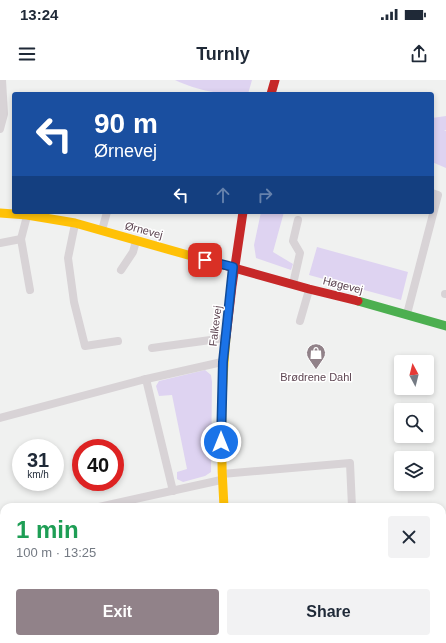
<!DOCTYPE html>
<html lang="en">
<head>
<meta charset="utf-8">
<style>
	body { margin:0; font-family:Helvetica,sans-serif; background:#f2f2f3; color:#1f2937; height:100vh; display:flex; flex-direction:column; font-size:15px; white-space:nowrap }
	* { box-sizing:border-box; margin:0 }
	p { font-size:13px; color:#747a83 }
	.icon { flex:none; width:22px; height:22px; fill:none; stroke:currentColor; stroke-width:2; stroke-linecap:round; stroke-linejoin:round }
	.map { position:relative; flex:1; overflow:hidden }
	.sheet { position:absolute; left:0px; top:423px; width:446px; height:140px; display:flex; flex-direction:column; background:#fff; border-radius:12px 12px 0 0; box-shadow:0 2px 6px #0003 }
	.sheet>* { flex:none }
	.banner { position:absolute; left:12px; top:12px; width:422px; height:122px; border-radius:4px; box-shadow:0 2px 6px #0003; background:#1a4fa0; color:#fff; overflow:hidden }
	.needle { width:26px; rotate:353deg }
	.buttons { position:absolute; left:394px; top:275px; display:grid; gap:8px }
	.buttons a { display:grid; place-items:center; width:40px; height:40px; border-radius:4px; background:#fff; box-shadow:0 2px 6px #0003; font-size:20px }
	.speed { position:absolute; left:12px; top:359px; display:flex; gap:8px; font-size:20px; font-weight:700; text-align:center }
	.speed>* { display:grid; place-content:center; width:52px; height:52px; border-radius:50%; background:#fff; box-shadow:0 2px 6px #0003; line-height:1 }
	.speed small { font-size:10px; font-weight:400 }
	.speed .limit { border:6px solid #d22; background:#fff; color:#111 }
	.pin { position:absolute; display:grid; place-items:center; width:34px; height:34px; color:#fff; margin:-17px; border-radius:8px; box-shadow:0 2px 6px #0006 }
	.me { position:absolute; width:44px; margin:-22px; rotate:0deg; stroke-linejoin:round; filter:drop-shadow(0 0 3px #0008) }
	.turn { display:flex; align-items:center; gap:14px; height:84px; padding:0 16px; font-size:18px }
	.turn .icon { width:52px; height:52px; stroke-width:2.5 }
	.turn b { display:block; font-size:28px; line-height:34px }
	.lanes { display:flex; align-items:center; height:38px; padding:0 16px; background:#0003; justify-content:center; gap:20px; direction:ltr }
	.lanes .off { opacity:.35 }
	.round { display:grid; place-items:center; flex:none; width:42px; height:42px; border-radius:4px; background:#f2f2f3 }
	.summary { display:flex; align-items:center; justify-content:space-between; height:68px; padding:0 16px }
	h1 { font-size:24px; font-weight:700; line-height:30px; color:#1e9e55 }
	.action { display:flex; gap:8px; margin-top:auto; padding:8px 16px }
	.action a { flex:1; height:46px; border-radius:4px; background:#918289; color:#fff; font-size:16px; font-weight:700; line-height:46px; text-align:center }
	.action a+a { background:#f2f2f3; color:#1f2937 }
	.status { display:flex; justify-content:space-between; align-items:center; height:28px; padding:0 20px; background:#fff; direction:ltr }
	.status svg { height:11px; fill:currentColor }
	header { display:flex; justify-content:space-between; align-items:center; height:52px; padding:0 16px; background:#fff; font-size:18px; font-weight:700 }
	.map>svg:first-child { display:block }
	.green { fill:#ded3f1 }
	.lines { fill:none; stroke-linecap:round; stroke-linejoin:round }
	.lane { stroke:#d8d3d6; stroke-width:8 }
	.fast { stroke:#4caf50; stroke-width:9 }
	.slow { stroke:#ffc107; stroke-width:9 }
	.jam { stroke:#c62828; stroke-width:9 }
	.route-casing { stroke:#114b97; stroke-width:10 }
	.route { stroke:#1a73e8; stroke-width:7 }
	.labels { text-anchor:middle; stroke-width:3; stroke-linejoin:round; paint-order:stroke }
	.street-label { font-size:11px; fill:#5e4652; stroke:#fff }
	.poi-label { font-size:11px; fill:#5e4652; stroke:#fff }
</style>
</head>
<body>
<div class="status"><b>13:24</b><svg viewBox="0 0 49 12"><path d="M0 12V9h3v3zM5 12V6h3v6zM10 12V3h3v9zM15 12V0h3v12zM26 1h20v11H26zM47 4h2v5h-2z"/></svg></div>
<header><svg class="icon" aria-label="menu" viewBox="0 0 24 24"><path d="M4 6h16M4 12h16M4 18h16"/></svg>Turnly<svg class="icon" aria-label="share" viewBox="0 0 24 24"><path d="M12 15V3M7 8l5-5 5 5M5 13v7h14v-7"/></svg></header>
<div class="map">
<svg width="446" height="563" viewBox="0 0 446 563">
	<rect width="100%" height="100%" fill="#f0f1f0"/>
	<!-- green -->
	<g class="green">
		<path d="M175,0H252L248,14C220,14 201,12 175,0Z"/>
		<path d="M446,36V50H444L446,51V88L432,82V38Z"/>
		<path d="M261,132H284L273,172L293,184L291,190L256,178L254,165Z"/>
		<path d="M317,167L408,192L401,220L309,195Z"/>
		<path d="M205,290L211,295L212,302L211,392L205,396L183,402L177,399V392L187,389L172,315L159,316L156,306L159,301Z"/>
	</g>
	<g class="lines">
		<!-- lane -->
		<g class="lane">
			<path d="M0,49L4,34L2,0"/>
			<path d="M27,136L21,159L30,210"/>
			<path d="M75,144L68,178L74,222L85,266L118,261"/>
			<path d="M102,150L107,132"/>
			<path d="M0,163L21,159"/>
			<path d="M121,190L133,172L136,161"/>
			<path d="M293,204L300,173L293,161L298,140"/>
			<path d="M445,214H446"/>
			<path d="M407,234L438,115L432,113"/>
			<path d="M300,241L309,210"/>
			<path d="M152,268L225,258"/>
			<path d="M146,299L173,411"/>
			<path d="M0,338L142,300L222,282"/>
			<path d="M222,394L350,383L352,427"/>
			<path d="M99,427L221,400"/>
			<path d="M0,478L4,477"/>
			<path d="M442,496L446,495"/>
			<path d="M175,559L176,563"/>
			<path d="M300,559V563"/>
			<path d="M362,563V559"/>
		</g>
		<!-- fast -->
		<g class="fast">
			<path d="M358,221L446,246"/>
			<path d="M243,559L244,563"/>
		</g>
		<!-- slow -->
		<g class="slow">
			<path d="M0,133L27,135L75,143L195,177"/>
			<path d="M224,427C220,370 221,314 226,257"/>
		</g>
		<!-- jam -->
		<g class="jam">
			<path d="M271,14L275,0"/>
			<path d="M195,177L309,209L358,221"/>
			<path d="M226,257L232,206L243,132"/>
		</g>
	</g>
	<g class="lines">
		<defs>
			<path id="route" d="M205,180L233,187L223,282L221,362"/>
		</defs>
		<!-- route casing -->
		<use href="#route" class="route-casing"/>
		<!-- route -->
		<use href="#route" class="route"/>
	</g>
	<!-- icons -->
	<defs>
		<symbol id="shop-pin" viewBox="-11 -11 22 30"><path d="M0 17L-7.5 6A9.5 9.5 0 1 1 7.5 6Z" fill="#918289" stroke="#fff"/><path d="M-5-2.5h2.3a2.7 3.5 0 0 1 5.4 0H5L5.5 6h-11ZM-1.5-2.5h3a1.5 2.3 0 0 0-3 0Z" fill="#fff"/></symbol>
	</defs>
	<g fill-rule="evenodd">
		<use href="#shop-pin" x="305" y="262" width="22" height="30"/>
	</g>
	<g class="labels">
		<!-- street labels -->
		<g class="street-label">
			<text transform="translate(144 150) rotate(15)" y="4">Ørnevej</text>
			<text transform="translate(343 205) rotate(14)" y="4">Høgevej</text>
			<text transform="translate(215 246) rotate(-83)" y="4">Falkevej</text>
		</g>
		<!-- poi labels -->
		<g class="poi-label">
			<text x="316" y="301">Brødrene Dahl</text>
		</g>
	</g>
</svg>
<div class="buttons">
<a><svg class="needle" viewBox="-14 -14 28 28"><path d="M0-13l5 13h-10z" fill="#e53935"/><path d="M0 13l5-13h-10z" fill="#747a83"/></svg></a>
<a><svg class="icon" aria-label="search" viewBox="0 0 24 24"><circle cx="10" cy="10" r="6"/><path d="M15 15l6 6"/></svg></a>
<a><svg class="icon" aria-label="layers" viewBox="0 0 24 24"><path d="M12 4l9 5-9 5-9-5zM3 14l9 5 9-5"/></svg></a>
</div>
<div class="speed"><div>31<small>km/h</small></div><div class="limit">40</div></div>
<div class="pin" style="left:205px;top:180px;background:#d93025"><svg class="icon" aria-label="arrive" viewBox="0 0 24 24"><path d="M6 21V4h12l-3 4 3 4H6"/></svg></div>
<svg class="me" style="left:221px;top:362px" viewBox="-20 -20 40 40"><circle r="17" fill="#1a73e8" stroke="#fff" stroke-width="3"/><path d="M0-11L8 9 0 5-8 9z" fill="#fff"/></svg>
<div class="banner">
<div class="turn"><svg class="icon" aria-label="left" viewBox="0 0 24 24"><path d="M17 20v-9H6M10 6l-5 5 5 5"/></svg><div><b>90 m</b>Ørnevej</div></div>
<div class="lanes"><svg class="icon" aria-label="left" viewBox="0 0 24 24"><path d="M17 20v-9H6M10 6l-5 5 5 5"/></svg><svg class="icon off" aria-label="ahead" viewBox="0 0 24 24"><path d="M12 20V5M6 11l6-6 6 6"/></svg><svg class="icon off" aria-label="right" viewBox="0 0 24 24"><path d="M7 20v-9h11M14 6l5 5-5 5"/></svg></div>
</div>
<section class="sheet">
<div class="summary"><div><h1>1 min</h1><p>100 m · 13:25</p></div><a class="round"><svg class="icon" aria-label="close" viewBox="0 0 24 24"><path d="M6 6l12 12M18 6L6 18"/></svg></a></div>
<div class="action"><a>Exit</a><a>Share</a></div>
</section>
</div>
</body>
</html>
